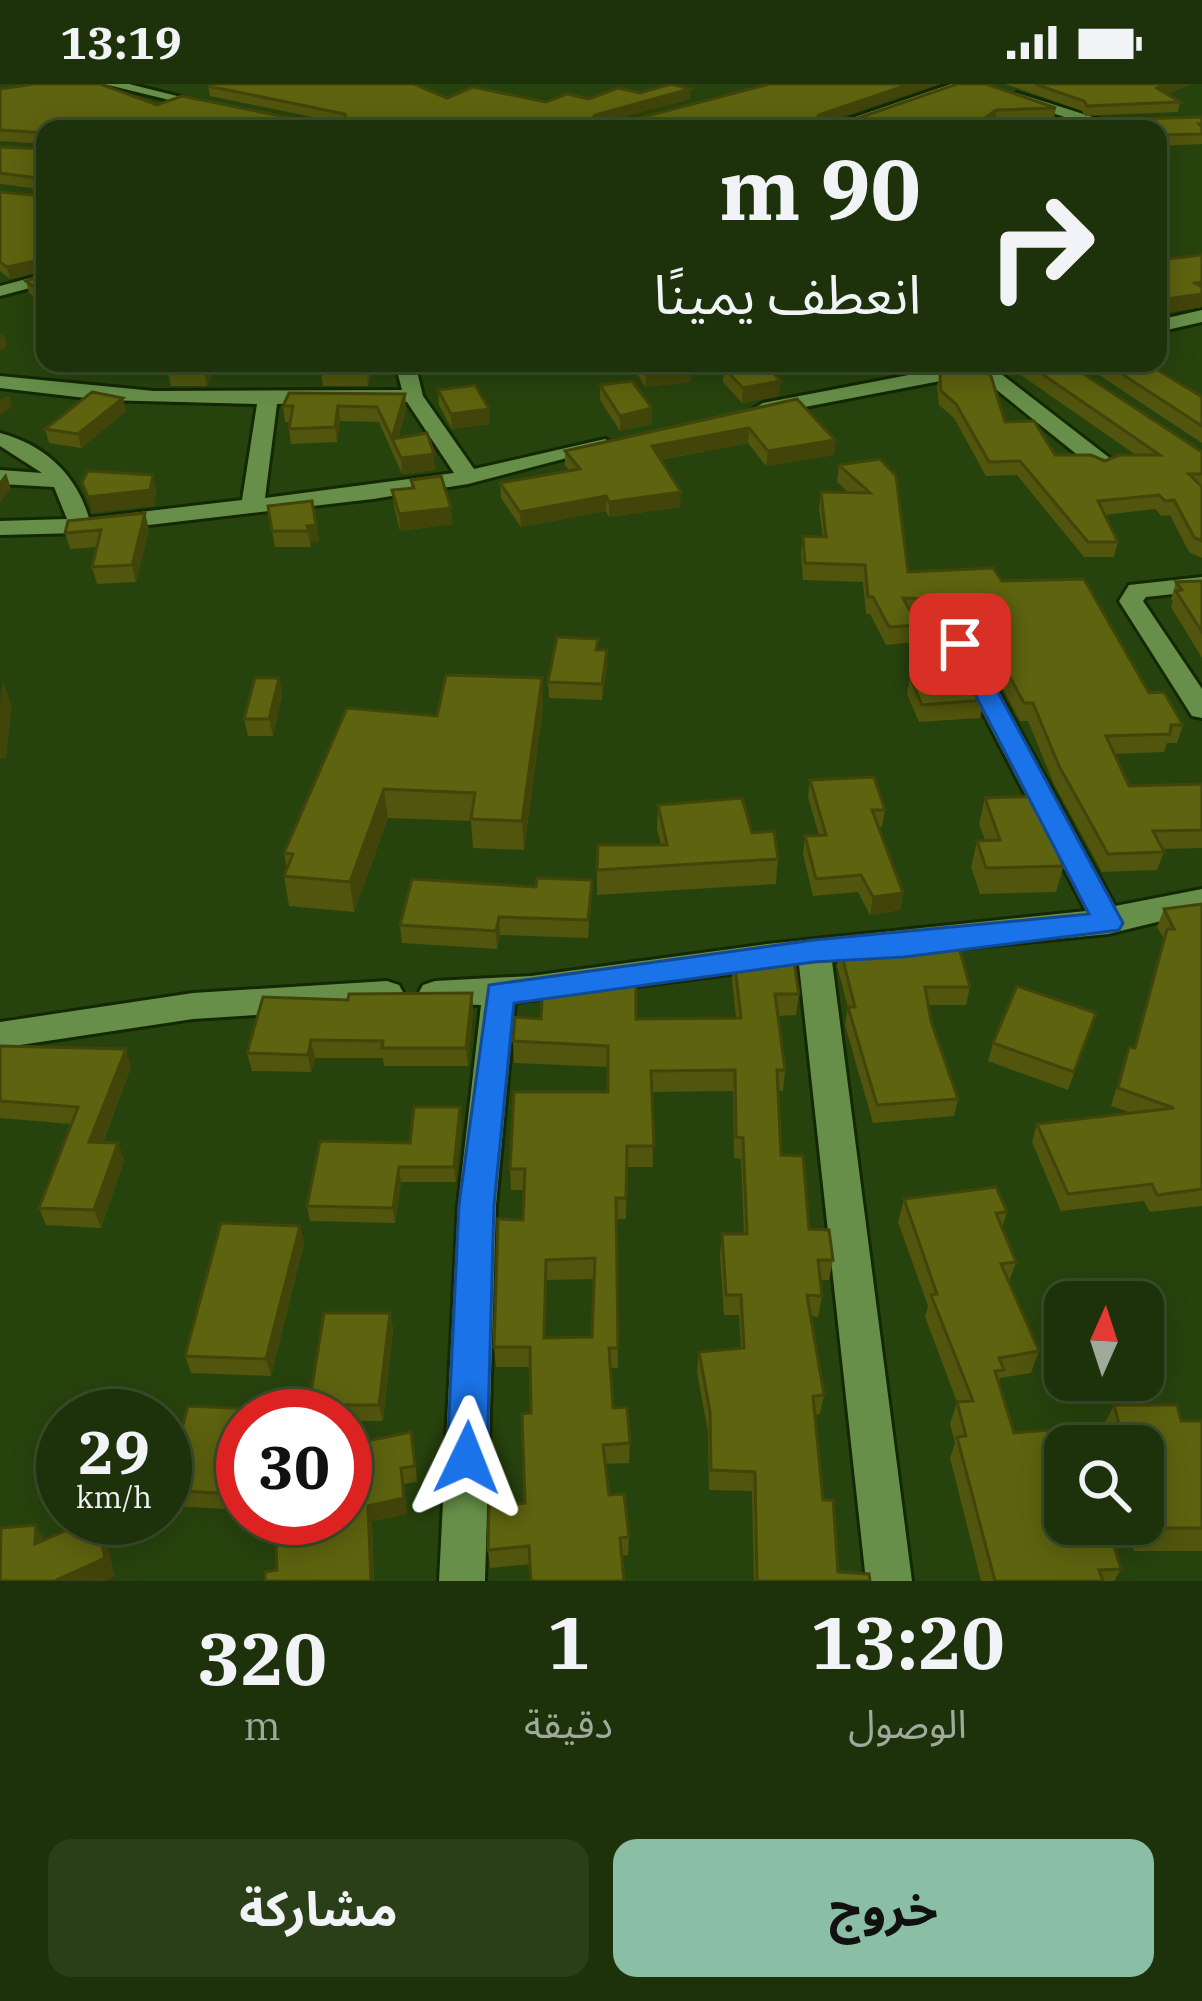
<!DOCTYPE html>
<html lang="ar">
<head>
<meta charset="utf-8">
<style>
	body { margin:0; font-family:"IBM Plex Serif","Noto Sans Arabic",serif; background:#2a3e18; color:#f1f3f6; direction:rtl; height:100vh; display:flex; flex-direction:column; font-size:45px; white-space:nowrap }
	* { box-sizing:border-box; margin:0 }
	p { font-size:39px; color:#a0aa9c }
	.icon { flex:none; width:66px; height:66px; fill:none; stroke:currentColor; stroke-width:2; stroke-linecap:round; stroke-linejoin:round }
	.map { position:relative; height:1497px; overflow:hidden; direction:ltr }
	.details { display:flex; flex-direction:column; background:#1d320a; flex:1 }
	.details>* { flex:none }
	.banner { position:absolute; left:36px; top:36px; width:1131px; height:252px; border-radius:24px; box-shadow:0 6px 30px #0003,0 0 0 3px #3b4d2b; direction:rtl; background:#1d320a; color:#f1f3f6; overflow:hidden }
	.needle { width:78px; rotate:3deg }
	.fabs { position:absolute; left:1044px; top:1197px; display:grid; gap:24px }
	.fabs a { display:grid; place-items:center; width:120px; height:120px; border-radius:24px; background:#1d320a; box-shadow:0 6px 30px #0003,0 0 0 3px #3b4d2b; font-size:60px }
	.speed { position:absolute; left:36px; top:1305px; display:flex; gap:24px; font-size:60px; font-weight:700; text-align:center }
	.speed>* { display:grid; place-content:center; width:156px; height:156px; border-radius:50%; background:#1d320a; box-shadow:0 6px 30px #0003,0 0 0 3px #3b4d2b; line-height:1 }
	.speed small { font-size:30px; font-weight:400 }
	.speed .limit { border:18px solid #d22; background:#fff; color:#111 }
	.pin { position:absolute; display:grid; place-items:center; width:102px; height:102px; color:#fff; margin:-51px; border-radius:24px; box-shadow:0 6px 18px #0006 }
	.me { position:absolute; width:132px; margin:-66px; rotate:2deg; stroke-linejoin:round; filter:drop-shadow(0 0 9px #0008) }
	.turn { display:flex; align-items:center; gap:42px; height:252px; padding:0 48px; font-size:54px }
	.turn .icon { width:156px; height:156px; stroke-width:2.5 }
	.turn b { display:block; font-size:84px; line-height:102px }
	.eta { display:flex; justify-content:space-evenly; align-items:center; height:204px; text-align:center }
	.eta b { font-size:72px; font-weight:700; line-height:84px }
	.primary-button { display:flex; gap:24px; margin-top:auto; padding:24px 48px }
	.primary-button a { flex:1; height:138px; border-radius:24px; background:#8abfa5; color:#111; font-size:48px; font-weight:700; line-height:138px; text-align:center }
	.primary-button a+a { background:#2a3e18; color:#f1f3f6 }
	.status { display:flex; justify-content:space-between; align-items:center; height:84px; padding:0 60px; background:#1d320a; direction:ltr }
	.status svg { height:33px; fill:currentColor }
	.map>svg:first-child { display:block }
	.lines { fill:none; stroke-linecap:round; stroke-linejoin:round }
	.street-casing { stroke:#142803; stroke-width:6 }
	.secondary-casing { stroke:#142803; stroke-width:6 }
	.street { fill:#678f49; fill-rule:evenodd }
	.secondary { fill:#678f49; fill-rule:evenodd }
	.wall { fill:#51550d; fill-rule:evenodd }
	.shaded-wall { fill:#42450a }
	.building { fill:#5e630f; stroke:#42450a; stroke-width:3; fill-rule:evenodd }
	.route { fill:#1a73e8; stroke:#114b97; stroke-width:3 }
</style>
</head>
<body>
<div class="status"><b>13:19</b><svg viewBox="0 0 49 12"><path d="M0 12V9h3v3zM5 12V6h3v6zM10 12V3h3v9zM15 12V0h3v12zM26 1h20v11H26zM47 4h2v5h-2z"/></svg></div>
<div class="map">
<svg width="1202" height="1497" viewBox="0 0 1202 1497">
	<rect width="100%" height="100%" fill="#27430d"/>
	<g class="lines">
		<defs>
			<g id="street">
				<path d="M104,0H129L217,22L210,26Z"/>
				<path d="M951,0H971L841,45H820Z"/>
				<path d="M1017,9L1099,35L1101,38L1089,41L1012,16Z"/>
				<path d="M1202,226V238L1158,248V236Z"/>
				<path d="M395,279H415L423,312L474,385L605,355L616,361L468,400L373,415L80,449L0,451V437L67,435L54,403L0,400V386L42,389L0,362V349C45,361 76,390 89,434L242,416L257,320L103,316L0,304V292L154,307L402,306ZM361,318H407L454,389L265,414L277,320Z"/>
				<path d="M971,279H1011L996,286L1111,375V385H1095L977,290L763,331L753,325L763,319Z"/>
				<path d="M1202,493V507L1146,513L1143,517L1202,605V634L1192,632L1119,517L1129,501Z"/>
				<path d="M960,552L973,560L1115,822L1202,805V827L1108,850L832,877L912,1497H866L799,881L515,918L496,1121L485,1497H439L458,1121L481,921L423,919L418,910L423,901L435,897L531,892L767,860L1086,827L947,560Z"/>
				<path d="M387,897L399,901L404,910L399,919L387,923L193,935L0,964V938L193,909Z"/>
			</g>
			<path id="secondary" d="M45,190V200L0,212V202Z"/>
		</defs>
		<!-- street casing -->
		<use href="#street" class="street-casing"/>
		<!-- secondary casing -->
		<use href="#secondary" class="secondary-casing"/>
		<!-- street -->
		<use href="#street" class="street"/>
		<!-- secondary -->
		<use href="#secondary" class="secondary"/>
	</g>
	<!-- wall -->
	<g class="wall">
		<path d="M770,0H938L823,39H844L957,0L1056,24L1054,34L995,37L991,39L1202,33V60L1158,62V45H45V60L0,57V5L315,39L336,38L210,12L208,2L546,18L589,15L640,9L690,15L607,37L620,39Z"/>
		<path d="M1005,0H1192L1166,10L1180,18L1178,28L1085,32L1082,27Z"/>
		<path d="M45,62V106L1,100L0,101V63L42,65Z"/>
		<path d="M0,108L45,187L10,195L0,187Z"/>
		<path d="M1202,171V223L1163,229L1158,226V176Z"/>
		<path d="M45,191L42,219L29,209L26,197Z"/>
		<path d="M323,279H374L368,302H323L321,287Z"/>
		<path d="M631,279H687L691,285V298L645,303Z"/>
		<path d="M1020,279H1067L1202,368V474L1189,468L1170,431L1161,432L1155,425L1104,431L1118,458L1114,473H1084L1017,391L986,392L954,334L939,321L937,302L940,289L1005,338L1055,371L1105,377L1136,371L1018,289Z"/>
		<path d="M1081,279H1146L1202,313V359Z"/>
		<path d="M216,284L207,302H171L168,288Z"/>
		<path d="M724,284L779,312L742,319L723,298Z"/>
		<path d="M600,301L652,324V340L620,347L600,316Z"/>
		<path d="M438,306L490,340L452,345L439,321Z"/>
		<path d="M405,310L406,325L398,354L435,386L402,390L379,338L340,337L337,358L291,360L289,345L290,338H285L283,322Z"/>
		<path d="M797,315L835,356L834,371L766,382L748,359L660,376L680,423L609,433L606,427L521,443L501,414L500,399L570,387L565,382V367Z"/>
		<path d="M126,327L81,364L49,359L45,345Z"/>
		<path d="M880,375L908,488L1002,497L1149,609L1183,641L1177,659H1167L1164,668L1114,670L1129,702L1202,700V764L1162,765L1164,768L1157,786L1102,788L1054,700L1028,637H1020L1002,603L972,535L913,532L918,541L915,558L886,561L870,530H866L863,498L803,496L801,469L803,452L823,453L819,425L821,408L849,409L837,398L839,381Z"/>
		<path d="M411,396L453,440L400,447L394,422L392,406L411,404Z"/>
		<path d="M312,417L319,457L310,459L311,463H275L268,422Z"/>
		<path d="M149,445L136,498L97,500L92,483L97,463L70,465L65,449Z"/>
		<path d="M1202,497V574L1171,523L1173,517L1171,515L1176,498Z"/>
		<path d="M598,555V566L607,581L602,616L549,614L548,598Z"/>
		<path d="M910,593L984,616L980,634L919,638L907,610Z"/>
		<path d="M279,594L282,611L273,652H248L244,635Z"/>
		<path d="M543,622L524,766L473,764L471,737L388,734L354,828L289,822L284,792L287,785L284,769L437,632Z"/>
		<path d="M810,696L885,726L882,743H878L903,809L900,826L870,831L858,808L813,812L803,770L805,752L819,751L808,713Z"/>
		<path d="M985,714L1069,764L1056,808L980,810L971,783L977,757L985,756L979,740Z"/>
		<path d="M658,721L752,749L778,775L776,800L597,811V786L661,761L657,745Z"/>
		<path d="M592,796L588,854L500,851L497,865L402,859L400,841L536,803Z"/>
		<path d="M1202,820V1122L1150,1128L1144,1117L1061,1127L1032,1058L1037,1040L1131,1029L1111,1022L1129,963L1134,964L1164,855L1157,843L1164,825Z"/>
		<path d="M840,864L970,903L966,921H928L931,937L958,1015L954,1032L873,1039L845,941L848,923L837,882Z"/>
		<path d="M734,873L799,910L796,931L778,932L785,986L783,1007H778L781,1071L809,1145L833,1176L829,1196H820L822,1212L818,1233L810,1232L824,1311L820,1330L815,1331L823,1416L838,1488L870,1497H754L752,1407L709,1406L708,1348L697,1288L699,1268L741,1264L739,1231H724L720,1171L722,1150H744L741,1075L734,1074L733,1007L652,1008L653,1083H627L626,1135H616L618,1284H610L613,1324L630,1359L629,1379L605,1380L609,1411L629,1453L628,1471L490,1484L488,1466L525,1419L531,1329L530,1283H496L494,1263L523,1136L524,1106H511L510,1085L608,1008V983L514,979L513,957L541,935L736,934L732,895ZM594,1195L592,1253L545,1254L547,1196Z"/>
		<path d="M472,909L473,927L468,982H384L383,974H315L311,988L252,987L247,969L348,916Z"/>
		<path d="M1096,929L1068,1006L988,977L993,959Z"/>
		<path d="M0,962L131,983L103,1058L118,1059L124,1077L101,1144L46,1141L39,1124L71,1040L0,1034Z"/>
		<path d="M462,1038L456,1098H401L395,1139L310,1137L307,1122L410,1059Z"/>
		<path d="M904,1115L1007,1128L1002,1144L1016,1178L1009,1198L1039,1267L1031,1289L1000,1294L999,1299L1014,1349L1081,1447L1121,1485L1114,1497H981L950,1374L955,1359L950,1340L957,1318L925,1233L928,1222L898,1138Z"/>
		<path d="M300,1142L304,1159L271,1292L191,1289L185,1272Z"/>
		<path d="M390,1229L393,1246L383,1337H345V1332H312L309,1321Z"/>
		<path d="M1114,1321L1181,1337H1202V1467H1134L1127,1440H1143V1362H1107L1102,1345Z"/>
		<path d="M188,1322L256,1325L258,1332H243L242,1426L172,1422L165,1406Z"/>
		<path d="M414,1364L417,1398L404,1400L407,1430L372,1437L374,1497H265L277,1486L363,1366Z"/>
	</g>
	<!-- shaded-wall -->
	<g class="shaded-wall">
		<path d="M910,0H938L819,41L816,36L819,31Z"/>
		<path d="M1168,0H1192L1154,14L1157,4Z"/>
		<path d="M690,5V15L595,41L592,35L595,31Z"/>
		<path d="M996,26L995,37L988,41L985,34Z"/>
		<path d="M45,175V187L10,195L7,183Z"/>
		<path d="M1202,198V223L1163,229L1166,215L1195,199Z"/>
		<path d="M45,206V218L42,219L39,207Z"/>
		<path d="M3,248L7,263L0,266V250Z"/>
		<path d="M208,279H215L216,284L207,302L204,287Z"/>
		<path d="M369,279H374L368,302L367,287Z"/>
		<path d="M691,285V298L645,303L646,290Z"/>
		<path d="M781,297L779,312L742,319L743,304Z"/>
		<path d="M405,310L406,325L395,362L392,355L393,370L392,354Z"/>
		<path d="M9,311L12,323L0,331V316Z"/>
		<path d="M123,314L126,327L81,364L78,350Z"/>
		<path d="M338,322L340,337L337,358L335,343Z"/>
		<path d="M652,324V340L620,347V332Z"/>
		<path d="M489,325L490,340L452,345L451,330Z"/>
		<path d="M749,344L748,359L652,377V362Z"/>
		<path d="M835,356L834,371L766,382L768,367Z"/>
		<path d="M434,370L435,386L402,390L401,374Z"/>
		<path d="M6,389L11,405L0,419V397Z"/>
		<path d="M153,391L157,406L154,422L92,429L88,413Z"/>
		<path d="M681,408L680,423L609,433V418Z"/>
		<path d="M606,412V427L521,443L520,428Z"/>
		<path d="M451,424L453,440L400,447L399,430Z"/>
		<path d="M145,429L149,445L136,498L132,481Z"/>
		<path d="M316,441L319,457L310,459L307,442Z"/>
		<path d="M607,566V581L602,616V600Z"/>
		<path d="M279,594L282,611L273,652L269,635Z"/>
		<path d="M542,594L543,622L524,766L522,737Z"/>
		<path d="M3,596L12,624L6,674L0,675V620Z"/>
		<path d="M384,705L388,734L354,828L350,798Z"/>
		<path d="M903,809L900,826L870,831L873,813Z"/>
		<path d="M499,833L500,851L497,865L496,847Z"/>
		<path d="M472,909L473,927L468,982L466,964Z"/>
		<path d="M311,956L315,974L311,988L308,971Z"/>
		<path d="M126,965L131,983L96,1075L89,1058Z"/>
		<path d="M460,1023L462,1038L456,1098L454,1083Z"/>
		<path d="M118,1059L124,1077L101,1144L94,1126Z"/>
		<path d="M399,1083L401,1098L395,1139L393,1124Z"/>
		<path d="M300,1142L304,1159L271,1292L266,1275Z"/>
		<path d="M390,1229L393,1246L383,1337L379,1321Z"/>
		<path d="M243,1380V1420L242,1426L236,1410Z"/>
		<path d="M401,1384L407,1430L372,1437L374,1497H371L368,1422Z"/>
		<path d="M95,1434L105,1453L115,1492L105,1497H54Z"/>
		<path d="M36,1441L47,1460H35Z"/>
	</g>
	<!-- building -->
	<g class="building">
		<path d="M34,0H100L157,21L182,12L315,39L347,38L345,30L208,2L218,0H414L447,14L473,3L546,18L567,10L589,15L618,4L640,9L671,0L690,5L595,31L592,35L620,39L770,0H910L819,31L816,36L821,39H844L957,0H986L1056,24L996,26L985,34L990,39L1202,33V40H1199L1202,43V50L1158,51V45H994L988,39L919,41L921,45H45V49L0,46V5Z"/>
		<path d="M1035,0H1168L1157,4L1180,18L1087,22L1084,17Z"/>
		<path d="M45,62V95L0,89V63L42,65Z"/>
		<path d="M0,108L42,112L45,110V179V175L7,183L0,178Z"/>
		<path d="M1202,171V198L1195,199L1202,203V210L1166,215L1158,210V176Z"/>
		<path d="M45,191V206L39,207L26,197Z"/>
		<path d="M173,279H208L204,287L168,288Z"/>
		<path d="M323,279H369L367,287H321Z"/>
		<path d="M639,279H687L691,285L646,290Z"/>
		<path d="M752,279H763L781,297L743,304L724,284Z"/>
		<path d="M1026,279H1067L1202,368V390H1189L1202,403V457L1194,453L1174,416L1165,417L1159,411L1098,417L1118,458H1088L1020,377L989,378L956,320L941,307L940,289L980,283L991,292L1005,338L1034,337L1055,371H1091L1105,377L1119,371H1160Z"/>
		<path d="M1105,279H1146L1202,313V342Z"/>
		<path d="M632,297L652,324L620,332L600,301Z"/>
		<path d="M475,301L489,325L451,330L438,306Z"/>
		<path d="M92,308L123,314L78,350L45,345Z"/>
		<path d="M289,309L405,310L392,354L377,323L338,322L335,343L289,345L293,322H283Z"/>
		<path d="M797,315L835,356L768,367L749,344L652,362L681,408L609,418L606,412L520,428L500,399L580,385L565,367Z"/>
		<path d="M427,349L434,370L401,374L392,355Z"/>
		<path d="M880,375L896,392L908,488L993,484L1002,497L1084,495L1149,609L1164,608L1183,641H1171L1170,650L1106,652L1129,702L1202,700V746L1153,747L1164,768L1108,770L1059,682L1033,619H1024L1006,586L975,517L903,514L918,541L889,543L873,513H868L865,481L805,479L803,452L826,453L821,408L870,409L839,381Z"/>
		<path d="M88,387L153,391L150,406L88,413L82,398Z"/>
		<path d="M441,392L451,424L399,430L392,406L414,404L411,396Z"/>
		<path d="M312,417L316,441L307,442L309,447H272L268,422Z"/>
		<path d="M145,429L132,481L92,483L101,446L65,449L68,437Z"/>
		<path d="M1202,497V548L1176,507L1182,506L1176,498Z"/>
		<path d="M557,553L598,555L596,566H607L602,600L548,598Z"/>
		<path d="M969,589L984,616L922,621L910,593Z"/>
		<path d="M446,591L542,594L522,737L471,735L475,709L384,705L350,798L284,792L293,770L284,769L347,624L437,632Z"/>
		<path d="M255,594H279L269,635H244Z"/>
		<path d="M874,693L885,726H872L903,809L873,813L861,791L816,795L805,752L826,751L810,696Z"/>
		<path d="M1041,712L1069,764L1056,765L1063,782L986,784L977,757L1000,756L985,714Z"/>
		<path d="M742,714L752,749L774,747L778,775L597,786L598,761H667L658,721Z"/>
		<path d="M537,794L592,796L588,836L499,833L496,847L400,841L412,795L536,803Z"/>
		<path d="M1202,820V1105L1157,1111L1152,1100L1068,1110L1037,1040L1174,1024L1118,1004L1129,963L1135,964L1167,845H1174L1164,825Z"/>
		<path d="M957,856L970,903H925L931,937L958,1015L877,1021L848,923H855L840,864Z"/>
		<path d="M792,866L799,910H775L785,986H777L781,1071L803,1072L809,1145L829,1146L833,1176H818L822,1212L807,1211L824,1311L813,1312L823,1416H833L838,1488L869,1490L870,1497H757L755,1388L711,1386L710,1328L699,1268L744,1264L741,1211H726L722,1150H747L743,1054L736,1053L735,986L651,987L654,1062H627L626,1114H616L618,1264H609L613,1324L627,1323L630,1359L603,1361L609,1411L624,1410L629,1453L620,1454L624,1497H531L529,1462L488,1466L489,1422L525,1419L522,1330L531,1329L530,1263H494L498,1135L523,1136L525,1085H510L514,1008H608V962L513,957L515,933L541,935L543,902H636V935L741,934L734,873ZM595,1174L592,1253L544,1254L546,1176Z"/>
		<path d="M1017,902L1096,929L1074,988L993,959Z"/>
		<path d="M472,909L466,964H382L383,957L311,956L308,971L247,969L263,913L348,916L349,910Z"/>
		<path d="M0,962L126,965L89,1058L118,1059L94,1126L39,1124L78,1023L0,1017Z"/>
		<path d="M414,1023H460L454,1083H399L393,1124L307,1122L320,1057L410,1059Z"/>
		<path d="M996,1103L1007,1128L996,1129L1016,1178L1001,1180L1039,1267L999,1274L1004,1286L995,1287L1014,1349L1050,1346L1065,1394V1440H1079L1081,1447L1108,1444L1121,1485L1099,1486L1103,1497H995L957,1353L966,1352L957,1318L973,1317L931,1211L937,1210L904,1115Z"/>
		<path d="M221,1139L300,1142L266,1275L185,1272Z"/>
		<path d="M324,1229H390L379,1321H309Z"/>
		<path d="M1114,1321H1177L1181,1337H1202V1444H1147L1143,1429V1362H1125Z"/>
		<path d="M188,1322L256,1325L254,1332H243V1380L236,1410L165,1406Z"/>
		<path d="M411,1348L415,1382L401,1384L404,1414L368,1422L371,1497H265V1488L277,1486L275,1434H345V1369L363,1366L362,1358Z"/>
		<path d="M95,1434L105,1474L54,1497H0L1,1444L36,1441L35,1460Z"/>
	</g>
	<!-- route -->
	<path class="route" d="M960,553L972,560L1123,839L1119,846L904,873L814,878L514,919L494,1121L487,1374L481,1388L467,1394L453,1388L447,1374L459,1121L489,901L814,856L1089,830L949,560Z"/>
</svg>
<div class="fabs">
<a><svg class="needle" viewBox="-14 -14 28 28"><path d="M0-13l5 13h-10z" fill="#e53935"/><path d="M0 13l5-13h-10z" fill="#a0aa9c"/></svg></a>
<a><svg class="icon" aria-label="search" viewBox="0 0 24 24"><circle cx="10" cy="10" r="6"/><path d="M15 15l6 6"/></svg></a>
</div>
<div class="speed"><div>29<small>km/h</small></div><div class="limit">30</div></div>
<div class="pin" style="left:960px;top:560px;background:#d93025"><svg class="icon" aria-label="arrive" viewBox="0 0 24 24"><path d="M6 21V4h12l-3 4 3 4H6"/></svg></div>
<svg class="me" style="left:467px;top:1374px" viewBox="-20 -20 40 40"><path d="M0-17L14 15 0 8-14 15z" fill="#1a73e8" stroke="#fff" stroke-width="4"/></svg>
<div class="banner">
<div class="turn"><svg class="icon" aria-label="right" viewBox="0 0 24 24"><path d="M7 20v-9h11M14 6l5 5-5 5"/></svg><div><b>90 m</b>انعطف يمينًا</div></div>
</div>
</div>
<section class="details">
<div class="eta">
<div><b>13:20</b><p>الوصول</p></div>
<div><b>1</b><p>دقيقة</p></div>
<div><b>320</b><p>m</p></div>
</div>
<div class="primary-button"><a>خروج</a><a>مشاركة</a></div>
</section>
</body>
</html>
